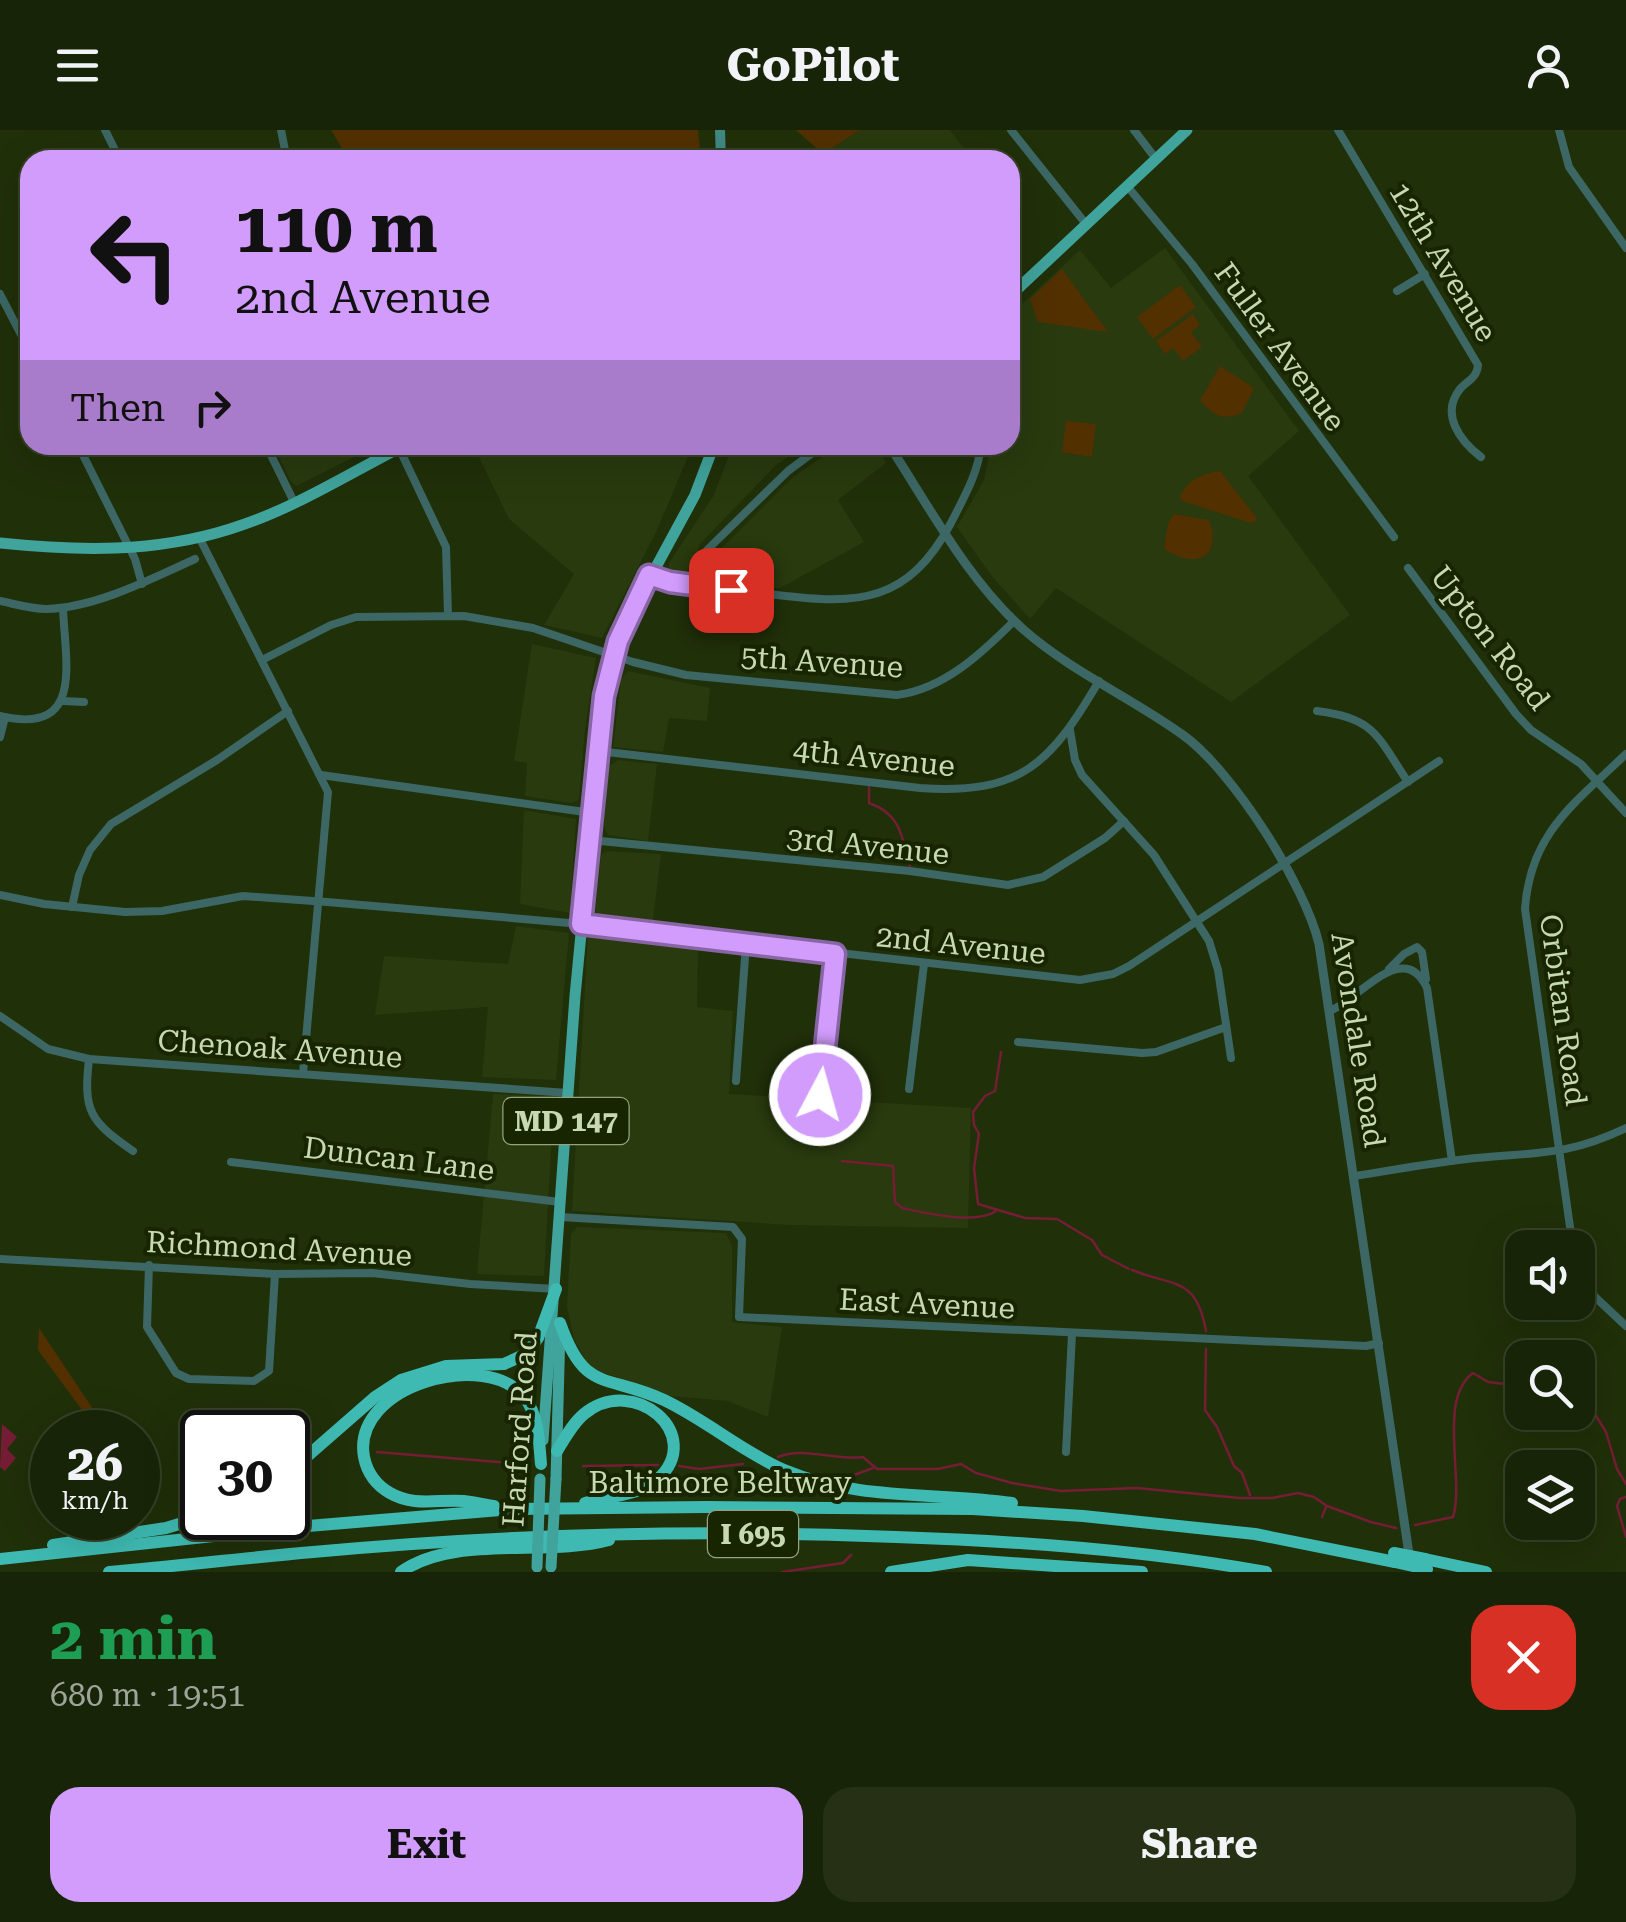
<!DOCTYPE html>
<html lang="en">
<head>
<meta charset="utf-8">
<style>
	body { margin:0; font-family:"Roboto Serif",serif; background:#253015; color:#f1f3f6; height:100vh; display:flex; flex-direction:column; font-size:38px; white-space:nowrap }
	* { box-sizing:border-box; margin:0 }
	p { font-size:32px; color:#9fa49b }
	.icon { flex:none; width:55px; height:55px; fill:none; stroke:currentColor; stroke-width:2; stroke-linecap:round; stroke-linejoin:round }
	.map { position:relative; height:1442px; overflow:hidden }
	.drawer { display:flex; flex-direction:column; background:#182407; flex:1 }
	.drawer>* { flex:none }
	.banner { position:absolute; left:20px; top:20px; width:1000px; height:305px; border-radius:30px; box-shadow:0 10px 40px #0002,0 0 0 2px #364128; background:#d29cfd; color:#111; overflow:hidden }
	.buttons { position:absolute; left:1505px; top:1100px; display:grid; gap:20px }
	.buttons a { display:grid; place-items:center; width:90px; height:90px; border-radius:20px; background:#182407; box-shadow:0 10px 40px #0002,0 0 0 2px #364128; font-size:50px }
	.speed { position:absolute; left:30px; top:1280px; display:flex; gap:20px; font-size:50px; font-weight:700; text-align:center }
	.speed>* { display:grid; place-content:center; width:130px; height:130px; border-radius:50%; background:#182407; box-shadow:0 10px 40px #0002,0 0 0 2px #364128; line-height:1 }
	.speed small { font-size:25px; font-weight:400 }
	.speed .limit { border:5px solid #111; border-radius:15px; background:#fff; color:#111 }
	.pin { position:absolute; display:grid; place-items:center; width:85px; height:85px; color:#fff; margin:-42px; border-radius:20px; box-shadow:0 5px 15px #0006 }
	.me { position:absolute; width:110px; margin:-55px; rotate:6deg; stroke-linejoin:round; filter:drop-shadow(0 0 8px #0008) }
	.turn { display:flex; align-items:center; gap:35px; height:210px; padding:0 50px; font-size:45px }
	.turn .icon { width:130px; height:130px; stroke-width:2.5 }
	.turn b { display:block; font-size:70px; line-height:85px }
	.then { display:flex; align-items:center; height:95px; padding:0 50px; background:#0003; gap:20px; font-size:38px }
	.round { display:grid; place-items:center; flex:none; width:105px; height:105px; border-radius:30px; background:#253015 }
	.head { display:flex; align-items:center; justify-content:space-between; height:170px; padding:0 50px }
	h1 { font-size:60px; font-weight:700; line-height:75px; color:#1e9e55 }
	.cta { display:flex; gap:20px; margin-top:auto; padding:20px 50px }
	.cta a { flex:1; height:115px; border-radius:30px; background:#d29cfd; color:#111; font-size:40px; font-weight:700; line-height:115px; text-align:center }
	.cta a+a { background:#253015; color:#f1f3f6 }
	header { display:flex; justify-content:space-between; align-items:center; height:130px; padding:0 50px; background:#182407; font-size:45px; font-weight:700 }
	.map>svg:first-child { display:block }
	.built { fill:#283a0e }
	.green { fill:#523000 }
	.water { fill:#761d36 }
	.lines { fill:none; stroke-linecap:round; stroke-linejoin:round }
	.stream { stroke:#761d36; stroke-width:2.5 }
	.minor { stroke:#3c6764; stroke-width:8 }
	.tertiary { stroke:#3c6764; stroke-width:9 }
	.secondary { stroke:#408983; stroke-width:10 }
	.primary { stroke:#40a39c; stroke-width:11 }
	.motorway { stroke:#3ebab2; stroke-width:12 }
	.primary-bridge { stroke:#40a39c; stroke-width:11 }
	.motorway-bridge { stroke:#3ebab2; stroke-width:12 }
	.route-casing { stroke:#8865a4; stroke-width:25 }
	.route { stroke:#d29cfd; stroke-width:18 }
	.labels { text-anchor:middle; stroke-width:8; stroke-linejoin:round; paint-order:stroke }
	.shield { fill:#172600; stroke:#92a37d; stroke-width:2.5 }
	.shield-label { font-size:28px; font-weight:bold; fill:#c6d9b3 }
	.street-label { font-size:30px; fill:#c6d9b3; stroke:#172600 }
</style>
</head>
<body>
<header><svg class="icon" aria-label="menu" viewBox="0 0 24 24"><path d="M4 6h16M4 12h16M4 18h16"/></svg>GoPilot<svg class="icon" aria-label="person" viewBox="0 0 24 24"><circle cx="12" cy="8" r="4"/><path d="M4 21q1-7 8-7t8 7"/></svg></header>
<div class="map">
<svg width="1626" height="1442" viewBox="0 0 1626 1442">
	<rect width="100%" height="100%" fill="#203009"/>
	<!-- built -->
	<g class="built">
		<path d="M860,0H950L972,30H814Z"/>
		<path d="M1165,118L1299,301L1248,346L1350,485L1231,572L1056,458L1030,489L991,445L957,397L984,350L991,315H1010V185L1080,120L1111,158Z"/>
		<path d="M273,315H378L296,356L290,350Z"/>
		<path d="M473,315H693L657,400L602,508L544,495L574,444L509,389Z"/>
		<path d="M733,315H805L775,336L701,413L685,445L673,446L668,443L669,433L714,365Z"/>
		<path d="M840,315H876L886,333L838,370L864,412L780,458L707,449V435L712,428L793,347Z"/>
		<path d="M532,514L596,528L585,599L579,670L571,673L525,666L527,633L514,631Z"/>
		<path d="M628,541L710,558L707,591L669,588L663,622L613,617L621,549Z"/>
		<path d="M618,630L657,634L648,711L608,705L604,698L609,636Z"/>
		<path d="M524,680L576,689L570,783L520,774Z"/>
		<path d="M606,721L661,724L652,797L600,789L595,785L601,725Z"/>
		<path d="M516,796L569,803L556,950L482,947L488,877L375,885L384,826L508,834Z"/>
		<path d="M588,804L698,817L697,877L733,881L729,964L971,978L968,1098L790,1095L572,1081Z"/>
		<path d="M493,964L554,966L544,1146L477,1144Z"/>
		<path d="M577,1097L726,1103L732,1116V1192L782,1197L768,1287L728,1271L671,1266L596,1240L586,1231L574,1209L567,1177L571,1104Z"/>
	</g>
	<!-- green -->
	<g class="green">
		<path d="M331,0H698L701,30H349Z"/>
		<path d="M796,0H860L823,24Z"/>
		<path d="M1062,139L1108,202L1038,192L1030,169Z"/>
		<path d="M1180,155L1196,177L1153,209L1137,187Z"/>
		<path d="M1193,184L1200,195L1191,202L1202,217L1183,231L1173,218L1165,224L1156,211Z"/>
		<path d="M1220,236L1254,258L1242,283C1222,291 1213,286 1200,270Z"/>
		<path d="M1066,291L1096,294L1092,327L1062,322Z"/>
		<path d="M1220,341L1256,387V391L1251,393L1182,371L1180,366C1189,349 1201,344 1220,341Z"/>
		<path d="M1174,384L1209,390C1223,429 1194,439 1164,419L1168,393Z"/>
		<path d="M39,1198L103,1294L98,1302L38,1220Z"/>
	</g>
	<!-- water -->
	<path class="water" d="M2,1294L17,1307L7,1319L16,1328L5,1341L0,1337Z"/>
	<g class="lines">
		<!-- stream -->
		<g class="stream">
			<path d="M869,657V673C901,684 902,707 910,736"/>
			<path d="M1001,922L995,961L985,966L973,982L974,995L979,1004L974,1038L978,1074L1025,1088L1057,1089L1092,1110L1102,1125L1129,1139"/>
			<path d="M842,1031L893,1036L895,1072L902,1078C926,1083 976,1095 996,1081"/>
			<path d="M1132,1140C1174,1157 1196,1146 1206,1201"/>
			<path d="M1206,1219L1205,1280L1217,1297L1234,1336L1242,1343L1250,1365"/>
			<path d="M1578,1266L1588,1273L1606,1302L1617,1339L1626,1354"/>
			<path d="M377,1322L521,1334"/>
			<path d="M778,1327C804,1316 835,1331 863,1327L877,1339H938L961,1334L976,1343L1012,1353L1061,1361L1137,1358L1239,1368H1272L1298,1363L1314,1367L1327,1376L1371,1392L1396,1398"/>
			<path d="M583,1336L658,1335"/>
			<path d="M679,1336L699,1339L743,1334"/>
			<path d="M854,1345L873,1338"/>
			<path d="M1626,1367L1620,1369L1617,1376L1626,1407"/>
			<path d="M1322,1387L1326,1377"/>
			<path d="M1415,1395L1453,1387C1465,1350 1437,1269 1473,1243L1488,1252L1522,1256"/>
			<path d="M782,1442L843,1433L851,1425"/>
		</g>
		<!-- minor -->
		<g class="minor">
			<path d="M105,0L120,30"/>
			<path d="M281,0L287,30"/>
			<path d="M1011,0L1086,94"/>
			<path d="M1134,0L1156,29"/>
			<path d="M1338,0L1478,235C1477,248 1468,250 1460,259C1440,284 1460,311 1481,327"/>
			<path d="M1559,0L1569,37L1626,118"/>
			<path d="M1127,56L1192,134L1394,407"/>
			<path d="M1010,142L1022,156"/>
			<path d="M1397,161L1425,144"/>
			<path d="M0,164L30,222"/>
			<path d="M78,315L135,429L142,454"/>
			<path d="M266,315L294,372"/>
			<path d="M399,318L446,417L448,486"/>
			<path d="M199,407L328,662L303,943"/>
			<path d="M1408,438L1516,584L1531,600L1581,634L1626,683"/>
			<path d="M649,445L670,453C706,456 741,461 777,465C859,475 908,473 951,393C964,367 978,344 981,315"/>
			<path d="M692,455L698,433L707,420L788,341L823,315"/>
			<path d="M0,471C15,474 31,479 46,479C95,478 151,449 195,429"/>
			<path d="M262,530L331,495L356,487L464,486L533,498L633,532L686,545L897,565C944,559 982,523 1014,491"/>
			<path d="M63,571L84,572"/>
			<path d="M1317,581C1375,588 1377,606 1408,652"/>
			<path d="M0,586C85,606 65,533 63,478"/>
			<path d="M1070,600L1075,630L1082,645L1154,725L1209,811L1218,840L1231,928"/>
			<path d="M0,607L5,587"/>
			<path d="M598,621L920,658C1021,665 1050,634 1099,551"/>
			<path d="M321,645L592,683"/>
			<path d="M590,710L910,741L1008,755L1043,747L1105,708L1124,691"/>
			<path d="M0,765L44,774L125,782L162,781L243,766L327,772L581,794L1080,850L1113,844L1129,836L1439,631"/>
			<path d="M72,777L79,745L90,720L111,694L217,630L288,581"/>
			<path d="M1389,839L1404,824L1417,817L1422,822L1426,849"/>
			<path d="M1330,881C1360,868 1404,808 1427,858L1452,1031"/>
			<path d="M0,886L48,919L89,929L568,963"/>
			<path d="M1018,912L1142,923L1156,922L1226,897"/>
			<path d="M89,929C83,982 90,991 133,1021"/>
			<path d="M736,951L746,814"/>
			<path d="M909,959L924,834"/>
			<path d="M821,965L835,824"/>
			<path d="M231,1032L560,1072"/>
			<path d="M1354,1046C1395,1040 1435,1032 1476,1028C1538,1022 1567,1026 1626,998"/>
			<path d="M560,1087L733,1097L742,1109L739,1187L1366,1216L1379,1213"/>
			<path d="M1573,1118L1525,779C1530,703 1575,673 1626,624"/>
			<path d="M0,1129L275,1144L372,1143L470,1154L556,1159"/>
			<path d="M1578,1133L1594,1166L1626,1196"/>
			<path d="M149,1135L147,1197L176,1243L189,1249L254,1251L269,1241L275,1144"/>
			<path d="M1066,1322L1072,1204"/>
		</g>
		<!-- tertiary -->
		<path class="tertiary" d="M889,315C930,378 967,449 1024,500C1072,542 1132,568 1183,605C1233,641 1305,755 1319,814L1410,1431"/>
		<!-- secondary -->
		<path class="secondary" d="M720,0L721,30"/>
		<!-- primary -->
		<g class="primary">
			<path d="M1010,166L1187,0"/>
			<path d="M0,413C78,421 154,423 230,399C292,380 348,344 405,315"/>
			<path d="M543,1310L575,866L604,566L624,496L695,365L714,315"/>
			<path d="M556,1349L560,1198"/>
		</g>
		<!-- motorway -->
		<g class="motorway">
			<path d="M560,1193C585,1264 605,1243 664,1270C706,1290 741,1321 784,1340C858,1371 935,1362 1012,1373"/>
			<path d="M557,1321C565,1308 573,1293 584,1284C634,1243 706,1305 658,1349C641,1365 607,1367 585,1373"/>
			<path d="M288,1343L375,1267L401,1250L446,1236L504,1234L526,1224L538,1208L556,1159"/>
			<path d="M494,1376C485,1375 474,1372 464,1371C438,1369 414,1377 390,1363C376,1355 367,1342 364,1327C351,1255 488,1218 525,1268C539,1287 539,1312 541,1334"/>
			<path d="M53,1415L166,1398L202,1387"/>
			<path d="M0,1429L308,1396L512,1379L706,1377L973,1379L1083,1386L1255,1404L1395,1432"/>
			<path d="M1425,1429L1486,1442"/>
			<path d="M109,1442C177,1436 245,1428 313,1422C506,1404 702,1399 896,1407C1020,1411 1143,1420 1266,1442"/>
			<path d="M401,1442C454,1404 547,1427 609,1410"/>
			<path d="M891,1442L968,1430L1142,1442"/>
		</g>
		<!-- primary-bridge -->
		<g class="primary-bridge">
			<path d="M537,1437L540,1349"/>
			<path d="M551,1437L556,1349"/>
		</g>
		<!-- motorway-bridge -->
		<g class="motorway-bridge">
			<path d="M1394,1423L1425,1429"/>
			<path d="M1395,1432L1427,1439"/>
		</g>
	</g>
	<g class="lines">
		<defs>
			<path id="route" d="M731,460L670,452L649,445L618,511L604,566L581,794L835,824L820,965"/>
		</defs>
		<!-- route casing -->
		<use href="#route" class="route-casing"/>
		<!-- route -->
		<use href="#route" class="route"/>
	</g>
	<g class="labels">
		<!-- shield labels -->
		<g class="shield">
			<rect x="503.5" y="968" width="125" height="46" rx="8"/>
			<rect x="708" y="1381" width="90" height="46" rx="8"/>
		</g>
		<g class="shield-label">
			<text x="566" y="1001">MD 147</text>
			<text x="753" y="1414">I 695</text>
		</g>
		<!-- street labels -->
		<g class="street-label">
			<text transform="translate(1443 132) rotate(59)" y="10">12th Avenue</text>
			<text transform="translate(1280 217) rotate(54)" y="10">Fuller Avenue</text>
			<text transform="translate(1490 508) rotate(52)" y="10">Upton Road</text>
			<text transform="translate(822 532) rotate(4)" y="10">5th Avenue</text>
			<text transform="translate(874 628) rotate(6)" y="10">4th Avenue</text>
			<text transform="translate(868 716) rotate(6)" y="10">3rd Avenue</text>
			<text transform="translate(961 815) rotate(6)" y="10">2nd Avenue</text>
			<text transform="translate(1563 880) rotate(82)" y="10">Orbitan Road</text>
			<text transform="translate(1358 910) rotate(81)" y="10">Avondale Road</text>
			<text transform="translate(280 919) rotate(4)" y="10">Chenoak Avenue</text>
			<text transform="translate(399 1029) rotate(7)" y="10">Duncan Lane</text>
			<text transform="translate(279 1119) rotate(3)" y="10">Richmond Avenue</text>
			<text transform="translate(927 1174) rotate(3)" y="10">East Avenue</text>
			<text transform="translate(520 1299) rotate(-86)" y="10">Harford Road</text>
			<text x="720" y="1363">Baltimore Beltway</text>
		</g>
	</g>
</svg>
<div class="buttons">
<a><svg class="icon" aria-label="sound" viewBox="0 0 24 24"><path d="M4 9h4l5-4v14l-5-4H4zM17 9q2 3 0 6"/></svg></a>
<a><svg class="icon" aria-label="search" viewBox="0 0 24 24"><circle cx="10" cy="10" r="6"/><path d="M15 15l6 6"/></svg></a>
<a><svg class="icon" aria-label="layers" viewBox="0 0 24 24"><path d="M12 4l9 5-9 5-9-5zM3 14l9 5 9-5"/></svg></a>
</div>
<div class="speed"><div>26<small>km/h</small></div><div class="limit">30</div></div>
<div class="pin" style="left:731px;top:460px;background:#d93025"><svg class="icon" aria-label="arrive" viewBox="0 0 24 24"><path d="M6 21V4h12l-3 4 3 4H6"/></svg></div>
<svg class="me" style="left:820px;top:965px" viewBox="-20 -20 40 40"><circle r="17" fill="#d29cfd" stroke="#fff" stroke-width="3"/><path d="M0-11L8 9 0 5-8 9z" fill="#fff"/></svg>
<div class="banner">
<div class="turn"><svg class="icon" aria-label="left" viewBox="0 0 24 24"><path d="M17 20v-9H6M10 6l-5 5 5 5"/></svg><div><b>110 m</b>2nd Avenue</div></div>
<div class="then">Then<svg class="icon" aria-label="right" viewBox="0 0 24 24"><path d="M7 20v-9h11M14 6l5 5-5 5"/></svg></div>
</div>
</div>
<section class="drawer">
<div class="head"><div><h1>2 min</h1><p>680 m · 19:51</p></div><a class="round" style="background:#d93025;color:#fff"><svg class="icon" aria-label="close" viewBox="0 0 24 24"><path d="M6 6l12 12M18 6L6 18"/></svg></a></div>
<div class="cta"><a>Exit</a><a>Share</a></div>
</section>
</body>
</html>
